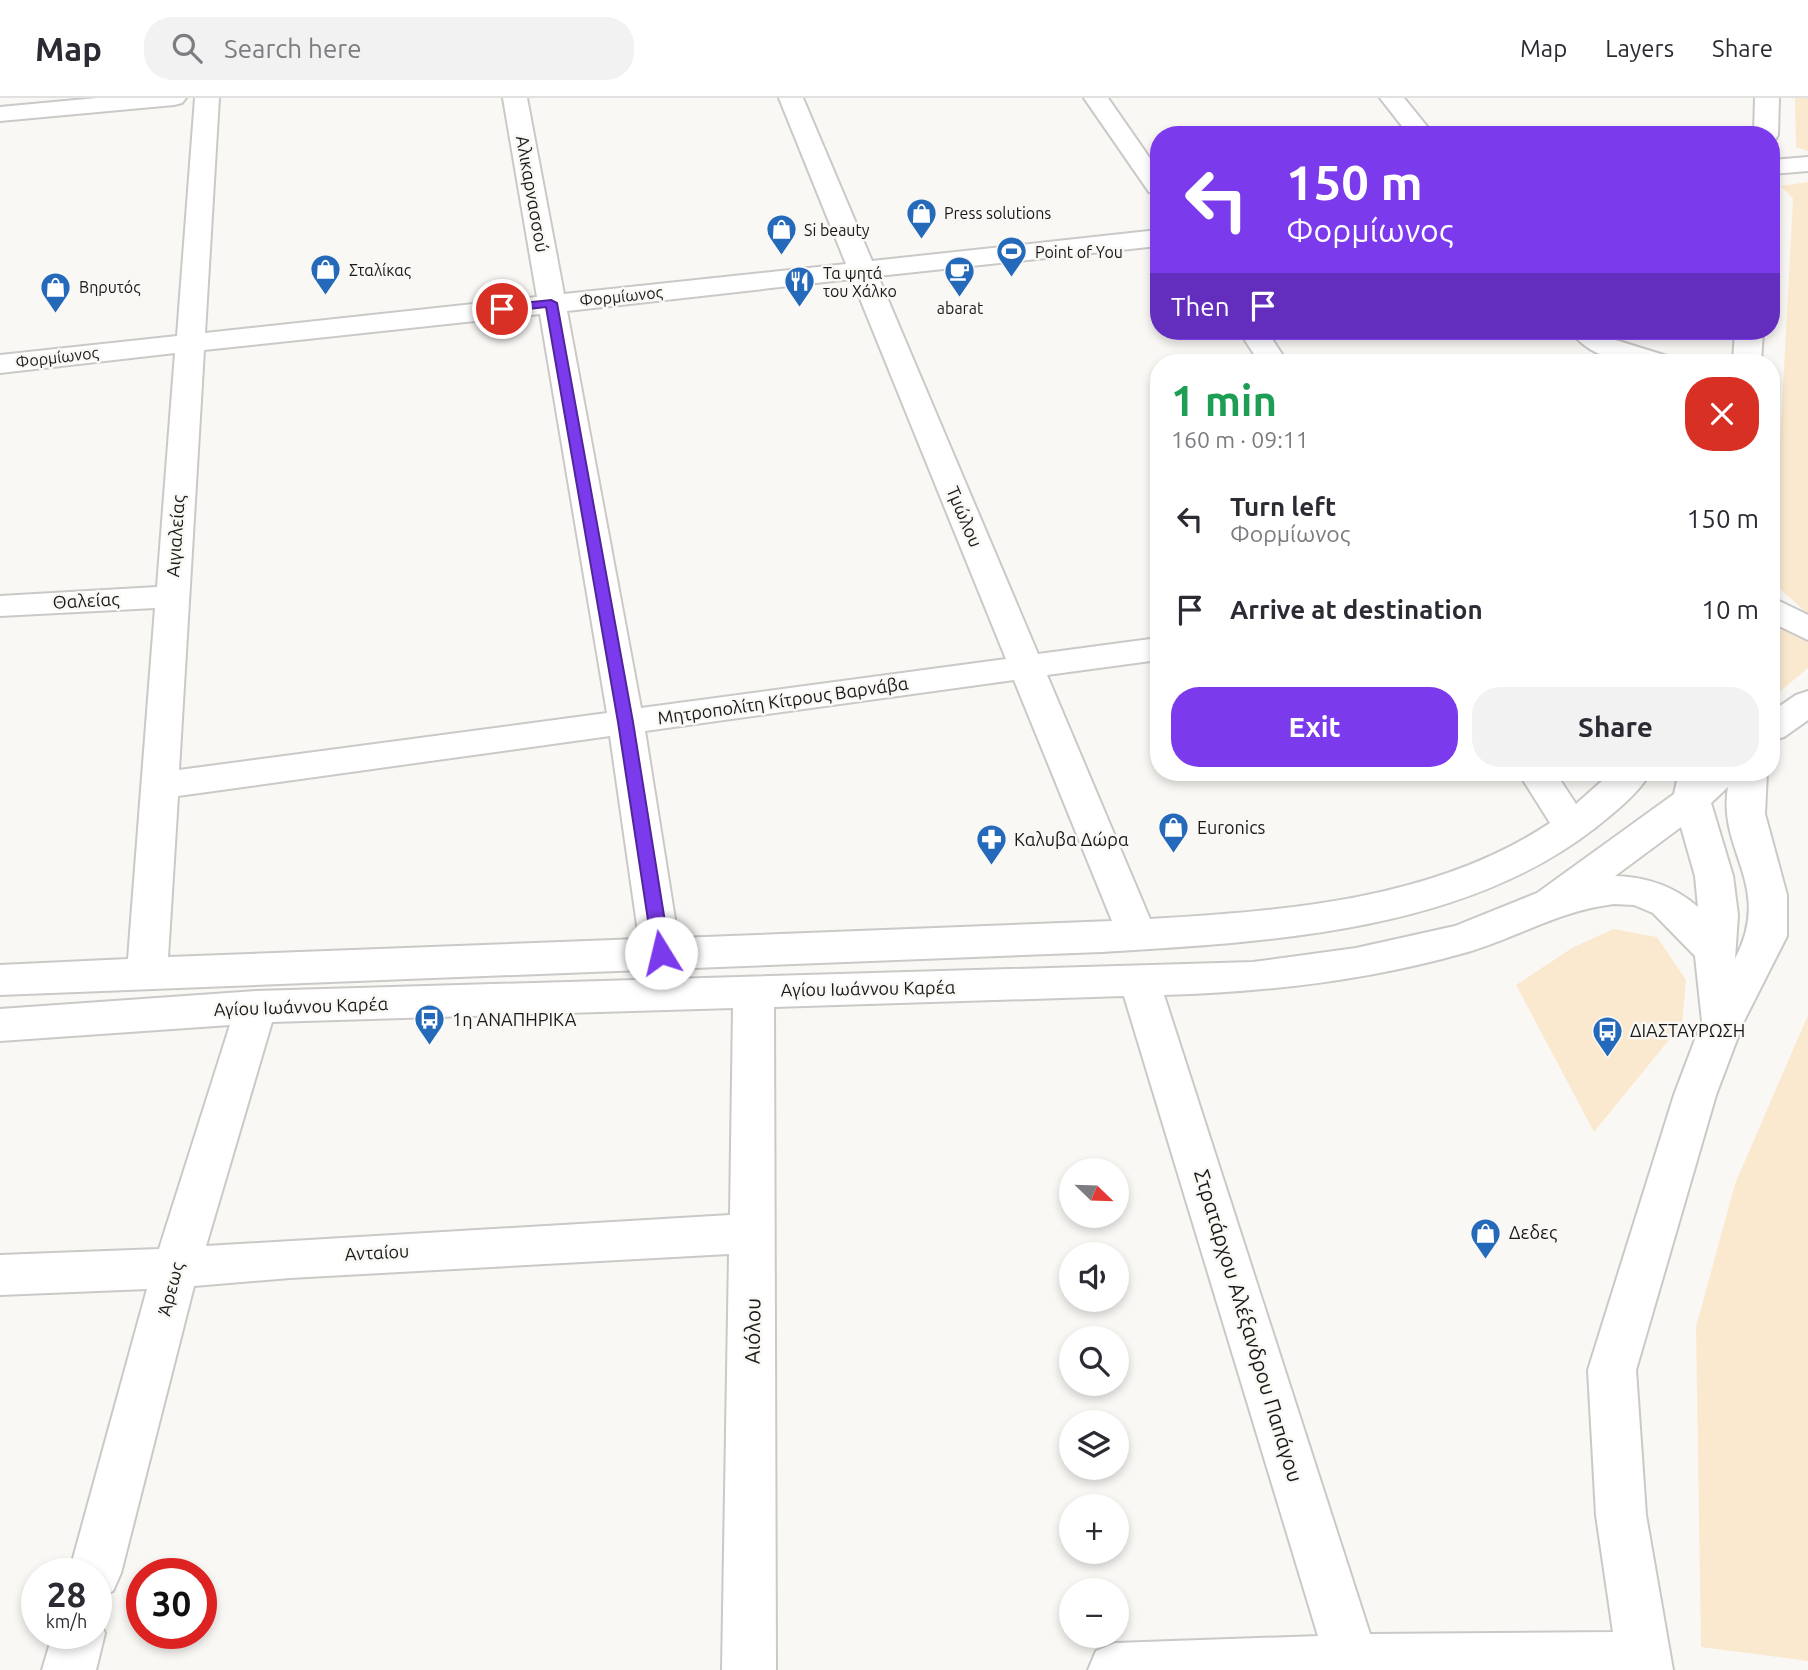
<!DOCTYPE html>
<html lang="en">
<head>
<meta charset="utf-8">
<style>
	body { margin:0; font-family:Ubuntu,sans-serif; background:#f2f2f3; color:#2b2b33; height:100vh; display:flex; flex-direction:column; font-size:26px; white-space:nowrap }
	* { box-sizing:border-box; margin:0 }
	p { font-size:23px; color:#7c7c81 }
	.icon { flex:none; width:38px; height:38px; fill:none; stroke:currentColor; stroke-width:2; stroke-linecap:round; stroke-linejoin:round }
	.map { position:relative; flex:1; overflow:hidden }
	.side { position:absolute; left:1150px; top:256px; width:630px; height:427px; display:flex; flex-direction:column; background:#fff; border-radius:28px; box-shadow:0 4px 10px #0003 }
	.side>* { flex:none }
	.top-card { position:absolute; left:1150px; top:28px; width:630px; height:214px; border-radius:28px; box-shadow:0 4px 10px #0003; background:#7c3aed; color:#fff; overflow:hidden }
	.needle { width:46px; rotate:113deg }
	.buttons { position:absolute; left:1059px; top:1060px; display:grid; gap:14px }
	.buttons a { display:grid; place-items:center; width:70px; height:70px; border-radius:50%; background:#fff; box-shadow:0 4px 10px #0003; font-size:35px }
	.speed { position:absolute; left:21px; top:1460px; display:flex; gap:14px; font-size:35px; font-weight:700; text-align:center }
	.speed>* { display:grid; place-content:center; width:91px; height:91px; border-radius:50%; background:#fff; box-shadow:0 4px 10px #0003; line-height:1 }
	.speed small { font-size:18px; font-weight:400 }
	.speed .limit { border:10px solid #d22; background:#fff; color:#111 }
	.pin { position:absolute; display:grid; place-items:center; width:60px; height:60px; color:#fff; margin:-30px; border:4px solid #fff; border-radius:50%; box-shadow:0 2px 7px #0007 }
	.me { position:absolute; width:77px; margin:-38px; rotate:351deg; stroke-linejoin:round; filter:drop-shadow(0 0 5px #0008) }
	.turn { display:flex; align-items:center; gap:24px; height:147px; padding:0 21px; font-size:32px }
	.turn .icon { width:91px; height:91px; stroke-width:2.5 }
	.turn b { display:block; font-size:49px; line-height:60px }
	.then { display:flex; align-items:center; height:66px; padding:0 21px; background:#0003; gap:14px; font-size:26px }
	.round { display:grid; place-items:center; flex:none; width:74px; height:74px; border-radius:28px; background:#f2f2f3 }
	.headline { display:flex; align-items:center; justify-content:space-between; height:119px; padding:0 21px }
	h1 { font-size:42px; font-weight:700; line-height:52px; color:#1e9e55 }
	.button { display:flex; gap:14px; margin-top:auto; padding:14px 21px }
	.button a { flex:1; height:80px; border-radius:28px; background:#7c3aed; color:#fff; font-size:28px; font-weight:700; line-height:80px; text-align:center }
	.button a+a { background:#f2f2f3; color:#2b2b33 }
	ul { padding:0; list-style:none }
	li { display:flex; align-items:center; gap:21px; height:91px; padding:0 21px }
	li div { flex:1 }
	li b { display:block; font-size:26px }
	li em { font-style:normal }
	header { display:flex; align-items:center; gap:42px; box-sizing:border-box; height:98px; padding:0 35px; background:#fff; border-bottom:2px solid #e1e1e2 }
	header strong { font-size:33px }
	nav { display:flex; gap:38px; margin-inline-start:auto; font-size:24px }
	.search { width:490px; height:63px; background:#f2f2f3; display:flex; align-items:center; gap:18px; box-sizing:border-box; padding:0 24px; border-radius:28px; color:#7c7c81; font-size:26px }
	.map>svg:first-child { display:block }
	.green { fill:#fae9cf }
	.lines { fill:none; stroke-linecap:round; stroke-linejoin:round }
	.minor-casing { stroke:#cbc9c7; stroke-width:4 }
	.minor { fill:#fff; fill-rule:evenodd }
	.route { fill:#7c3aed; stroke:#51269a; stroke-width:2 }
	.labels { text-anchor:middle; stroke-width:5; stroke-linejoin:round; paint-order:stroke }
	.far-poi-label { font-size:16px; fill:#1a1a19; stroke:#faf8f5; text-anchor:start }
	.far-street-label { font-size:16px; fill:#1a1a19; stroke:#faf8f5 }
	.street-label { font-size:18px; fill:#1a1a19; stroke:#faf8f5 }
	.poi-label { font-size:18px; fill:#1a1a19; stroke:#faf8f5; text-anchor:start }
	.near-street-label { font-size:21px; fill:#1a1a19; stroke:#faf8f5 }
</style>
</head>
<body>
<header>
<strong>Map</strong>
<div class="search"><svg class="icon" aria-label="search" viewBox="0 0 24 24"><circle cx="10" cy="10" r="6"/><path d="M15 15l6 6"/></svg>Search here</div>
<nav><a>Map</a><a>Layers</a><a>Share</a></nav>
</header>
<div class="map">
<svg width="1808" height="1572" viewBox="0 0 1808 1572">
	<rect width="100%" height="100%" fill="#faf8f5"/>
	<!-- green -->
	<g class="green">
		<path d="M1795,0H1808V53L1796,49Z"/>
		<path d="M1808,84V516L1781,492L1773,477L1793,101L1781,88Z"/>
		<path d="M1771,524L1808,544V570L1771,601Z"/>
		<path d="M1613,831L1657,839L1686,882L1682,926L1594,1034L1516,887L1572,850Z"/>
		<path d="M1808,917V1563L1701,1549L1696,1229L1735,1086Z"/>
	</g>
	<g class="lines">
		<defs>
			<g id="minor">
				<path d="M97,0H186L182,5L174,7L0,23V9Z"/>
				<path d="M195,0H219L205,235L537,199L503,0H527L564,196L846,166L779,0H803L872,163L1158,132V148L878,178L1038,556L1158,540V562L1047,577L1150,821C1286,813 1434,802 1550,725L1518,674H1555L1576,706L1612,674H1651C1638,696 1615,714 1595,730C1460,835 1266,844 1101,854L0,897V867L128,861L155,510L0,518V498L157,489L175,255L0,275V257L177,238ZM852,181L1006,561L641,610L567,213ZM540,216L607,615L179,672L204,252ZM1014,582L1112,823L678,840L645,633ZM610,638L639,841L168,859L178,698Z"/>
				<path d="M1084,0H1108L1158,72V96L1149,94Z"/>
				<path d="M1380,0H1404L1434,37H1409Z"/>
				<path d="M1755,0H1779L1778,37L1775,42L1771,43V37H1754Z"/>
				<path d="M1808,59V73L1771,76V62Z"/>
				<path d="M1239,233H1267L1287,264H1259Z"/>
				<path d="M1571,233H1601L1609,240L1667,258L1671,264C1636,266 1593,265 1571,233Z"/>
				<path d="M1735,233H1763L1761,264H1733Z"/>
				<path d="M1771,499L1808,517V542L1771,524Z"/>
				<path d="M1808,593V622L1784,639L1771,643V614L1796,597Z"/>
				<path d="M1679,674H1767L1765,716L1787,797V838L1744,923L1716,997L1636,1272L1646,1417L1673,1572H1088L1096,1553L1115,1545L1318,1538L1124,898L774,909L776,1572H722L729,1156L290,1180L194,1188L121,1475L113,1493L96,1500V1475H69L147,1191L0,1197V1157L159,1151L230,927L0,943V911L256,893L1253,864L1356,850L1455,828L1537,795L1674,696ZM1728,689C1717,754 1774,787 1735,861L1738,817L1733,778L1711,705ZM1681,729L1695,778L1698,809C1674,788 1647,779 1615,778ZM1614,806L1634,807L1653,815L1695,858L1702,923L1674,997L1588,1272L1596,1417L1613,1534L1370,1536L1164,897C1266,894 1366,883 1464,855C1517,840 1557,813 1614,806ZM733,910L730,1117L206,1148L272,924Z"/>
				<path d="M96,1516L105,1535L96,1572H42L53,1535H96Z"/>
			</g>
		</defs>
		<!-- minor casing -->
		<use href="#minor" class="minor-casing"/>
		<!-- minor -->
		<use href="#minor" class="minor"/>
	</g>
	<!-- route -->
	<path class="route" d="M551,202L557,205L633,624L670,855L661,861L653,855L618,624L546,209L502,214L496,211L502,207Z"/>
	<!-- icons -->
	<defs>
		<symbol id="shop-pin" viewBox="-11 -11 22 30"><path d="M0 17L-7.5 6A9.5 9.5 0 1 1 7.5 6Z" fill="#2469ba" stroke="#faf8f5"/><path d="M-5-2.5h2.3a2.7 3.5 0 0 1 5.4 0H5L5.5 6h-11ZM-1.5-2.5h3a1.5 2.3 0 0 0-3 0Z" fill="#fff"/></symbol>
		<symbol id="stadium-pin" viewBox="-11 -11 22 30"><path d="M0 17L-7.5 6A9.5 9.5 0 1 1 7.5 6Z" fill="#2469ba" stroke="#faf8f5"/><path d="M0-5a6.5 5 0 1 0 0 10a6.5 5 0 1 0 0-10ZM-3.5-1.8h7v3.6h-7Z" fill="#fff"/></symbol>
		<symbol id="cafe-pin" viewBox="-11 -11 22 30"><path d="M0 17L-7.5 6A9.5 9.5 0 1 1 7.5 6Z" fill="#2469ba" stroke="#faf8f5"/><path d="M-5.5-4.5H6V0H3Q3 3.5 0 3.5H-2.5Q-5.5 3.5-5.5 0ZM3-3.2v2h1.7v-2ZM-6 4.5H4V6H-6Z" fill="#fff"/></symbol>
		<symbol id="restaurant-pin" viewBox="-11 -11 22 30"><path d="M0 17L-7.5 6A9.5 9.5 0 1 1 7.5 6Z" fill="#2469ba" stroke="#faf8f5"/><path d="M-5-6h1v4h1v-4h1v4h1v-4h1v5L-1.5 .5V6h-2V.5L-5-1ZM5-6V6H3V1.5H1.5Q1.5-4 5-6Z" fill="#fff"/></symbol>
		<symbol id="pharmacy-pin" viewBox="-11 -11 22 30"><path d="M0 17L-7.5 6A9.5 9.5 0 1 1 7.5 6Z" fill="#2469ba" stroke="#faf8f5"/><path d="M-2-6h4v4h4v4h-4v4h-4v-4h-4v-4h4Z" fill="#fff"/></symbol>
		<symbol id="bus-pin" viewBox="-11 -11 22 30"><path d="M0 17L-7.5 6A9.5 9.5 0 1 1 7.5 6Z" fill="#2469ba" stroke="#faf8f5"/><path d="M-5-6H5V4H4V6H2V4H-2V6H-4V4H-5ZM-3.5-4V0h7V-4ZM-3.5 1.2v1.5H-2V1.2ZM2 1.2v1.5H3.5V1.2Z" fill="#fff"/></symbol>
	</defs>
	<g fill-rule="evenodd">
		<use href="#shop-pin" x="904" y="98" width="35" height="47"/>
		<use href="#shop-pin" x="764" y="114" width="35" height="47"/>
		<use href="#stadium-pin" x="994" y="136" width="35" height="47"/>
		<use href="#shop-pin" x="308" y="154" width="35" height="47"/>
		<use href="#cafe-pin" x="942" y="156" width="35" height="47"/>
		<use href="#restaurant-pin" x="782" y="166" width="35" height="47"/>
		<use href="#shop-pin" x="38" y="172" width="35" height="47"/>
		<use href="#shop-pin" x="1156" y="712" width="35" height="47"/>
		<use href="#pharmacy-pin" x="974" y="724" width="35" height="47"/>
		<use href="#bus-pin" x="412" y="904" width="35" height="47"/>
		<use href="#bus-pin" x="1590" y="916" width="35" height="47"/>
		<use href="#shop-pin" x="1468" y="1118" width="35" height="47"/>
	</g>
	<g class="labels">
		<!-- far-poi labels -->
		<g class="far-poi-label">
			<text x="944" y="121">Press solutions</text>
			<text x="804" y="138">Si beauty</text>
			<text x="1035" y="160">Point of You</text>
			<text x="349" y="178">Σταλίκας</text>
			<text x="823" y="181">Τα ψητά<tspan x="823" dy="18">του Χάλκο</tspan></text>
			<text x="79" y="195">Βηρυτός</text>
			<text x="960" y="216" text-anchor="middle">abarat</text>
		</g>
		<!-- far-street labels -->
		<g class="far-street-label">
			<text transform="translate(621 198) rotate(-6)" y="6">Φορμίωνος</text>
			<text transform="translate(57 259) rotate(-7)" y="6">Φορμίωνος</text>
		</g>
		<!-- street labels -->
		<g class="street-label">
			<text transform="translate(532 96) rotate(80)" y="6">Αλικαρνασσού</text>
			<text transform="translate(964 419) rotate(67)" y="6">Τμώλου</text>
			<text transform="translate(176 438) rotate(-86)" y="6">Αιγιαλείας</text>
			<text transform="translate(86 503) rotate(-3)" y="6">Θαλείας</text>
			<text transform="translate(783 603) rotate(-8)" y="6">Μητροπολίτη Κίτρους Βαρνάβα</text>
			<text transform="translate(868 891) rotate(-1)" y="6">Αγίου Ιωάννου Καρέα</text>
			<text transform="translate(301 909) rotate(-2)" y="6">Αγίου Ιωάννου Καρέα</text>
			<text transform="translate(377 1155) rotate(-3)" y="6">Ανταίου</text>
			<text transform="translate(171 1191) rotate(-75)" y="6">Άρεως</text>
		</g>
		<!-- poi labels -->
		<g class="poi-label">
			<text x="1197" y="736">Euronics</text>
			<text x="1014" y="748">Καλυβα Δώρα</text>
			<text x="452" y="928">1η ΑΝΑΠΗΡΙΚΑ</text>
			<text x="1630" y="939">ΔΙΑΣΤΑΥΡΩΣΗ</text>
			<text x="1509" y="1141">Δεδες</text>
		</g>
		<!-- near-street labels -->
		<g class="near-street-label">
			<text transform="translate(1248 1228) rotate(73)" y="7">Στρατάρχου Αλέξανδρου Παπάγου</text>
			<text transform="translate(753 1233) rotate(-89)" y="7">Αιόλου</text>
		</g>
	</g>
</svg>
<div class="buttons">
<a><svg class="needle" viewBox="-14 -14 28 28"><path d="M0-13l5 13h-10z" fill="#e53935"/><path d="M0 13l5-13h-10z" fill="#7c7c81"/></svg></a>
<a><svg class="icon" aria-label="sound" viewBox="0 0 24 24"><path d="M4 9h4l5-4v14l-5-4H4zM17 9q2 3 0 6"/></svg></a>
<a><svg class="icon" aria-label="search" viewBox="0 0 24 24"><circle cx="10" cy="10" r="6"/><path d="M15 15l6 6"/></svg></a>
<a><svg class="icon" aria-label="layers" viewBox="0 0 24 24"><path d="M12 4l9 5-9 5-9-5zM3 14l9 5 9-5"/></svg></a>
<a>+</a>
<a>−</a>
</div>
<div class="speed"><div>28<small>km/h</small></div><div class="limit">30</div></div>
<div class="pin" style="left:502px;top:211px;background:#d93025"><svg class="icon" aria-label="arrive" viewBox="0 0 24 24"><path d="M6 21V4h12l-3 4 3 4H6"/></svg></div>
<svg class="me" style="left:661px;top:855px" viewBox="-20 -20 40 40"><circle r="19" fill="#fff"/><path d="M0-13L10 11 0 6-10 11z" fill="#7c3aed"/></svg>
<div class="top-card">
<div class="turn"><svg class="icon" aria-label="left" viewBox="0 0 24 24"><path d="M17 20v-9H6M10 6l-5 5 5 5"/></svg><div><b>150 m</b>Φορμίωνος</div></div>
<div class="then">Then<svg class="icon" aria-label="arrive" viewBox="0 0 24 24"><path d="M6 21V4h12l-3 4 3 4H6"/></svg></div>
</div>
<section class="side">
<div class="headline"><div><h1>1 min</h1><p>160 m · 09:11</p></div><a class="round" style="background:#d93025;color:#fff"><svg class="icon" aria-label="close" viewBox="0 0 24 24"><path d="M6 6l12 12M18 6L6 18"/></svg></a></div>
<ul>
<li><svg class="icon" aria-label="left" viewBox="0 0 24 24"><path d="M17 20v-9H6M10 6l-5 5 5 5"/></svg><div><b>Turn left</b><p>Φορμίωνος</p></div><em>150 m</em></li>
<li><svg class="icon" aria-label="arrive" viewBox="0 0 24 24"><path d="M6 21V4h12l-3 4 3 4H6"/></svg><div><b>Arrive at destination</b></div><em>10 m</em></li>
</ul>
<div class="button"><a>Exit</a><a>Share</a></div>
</section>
</div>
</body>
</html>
